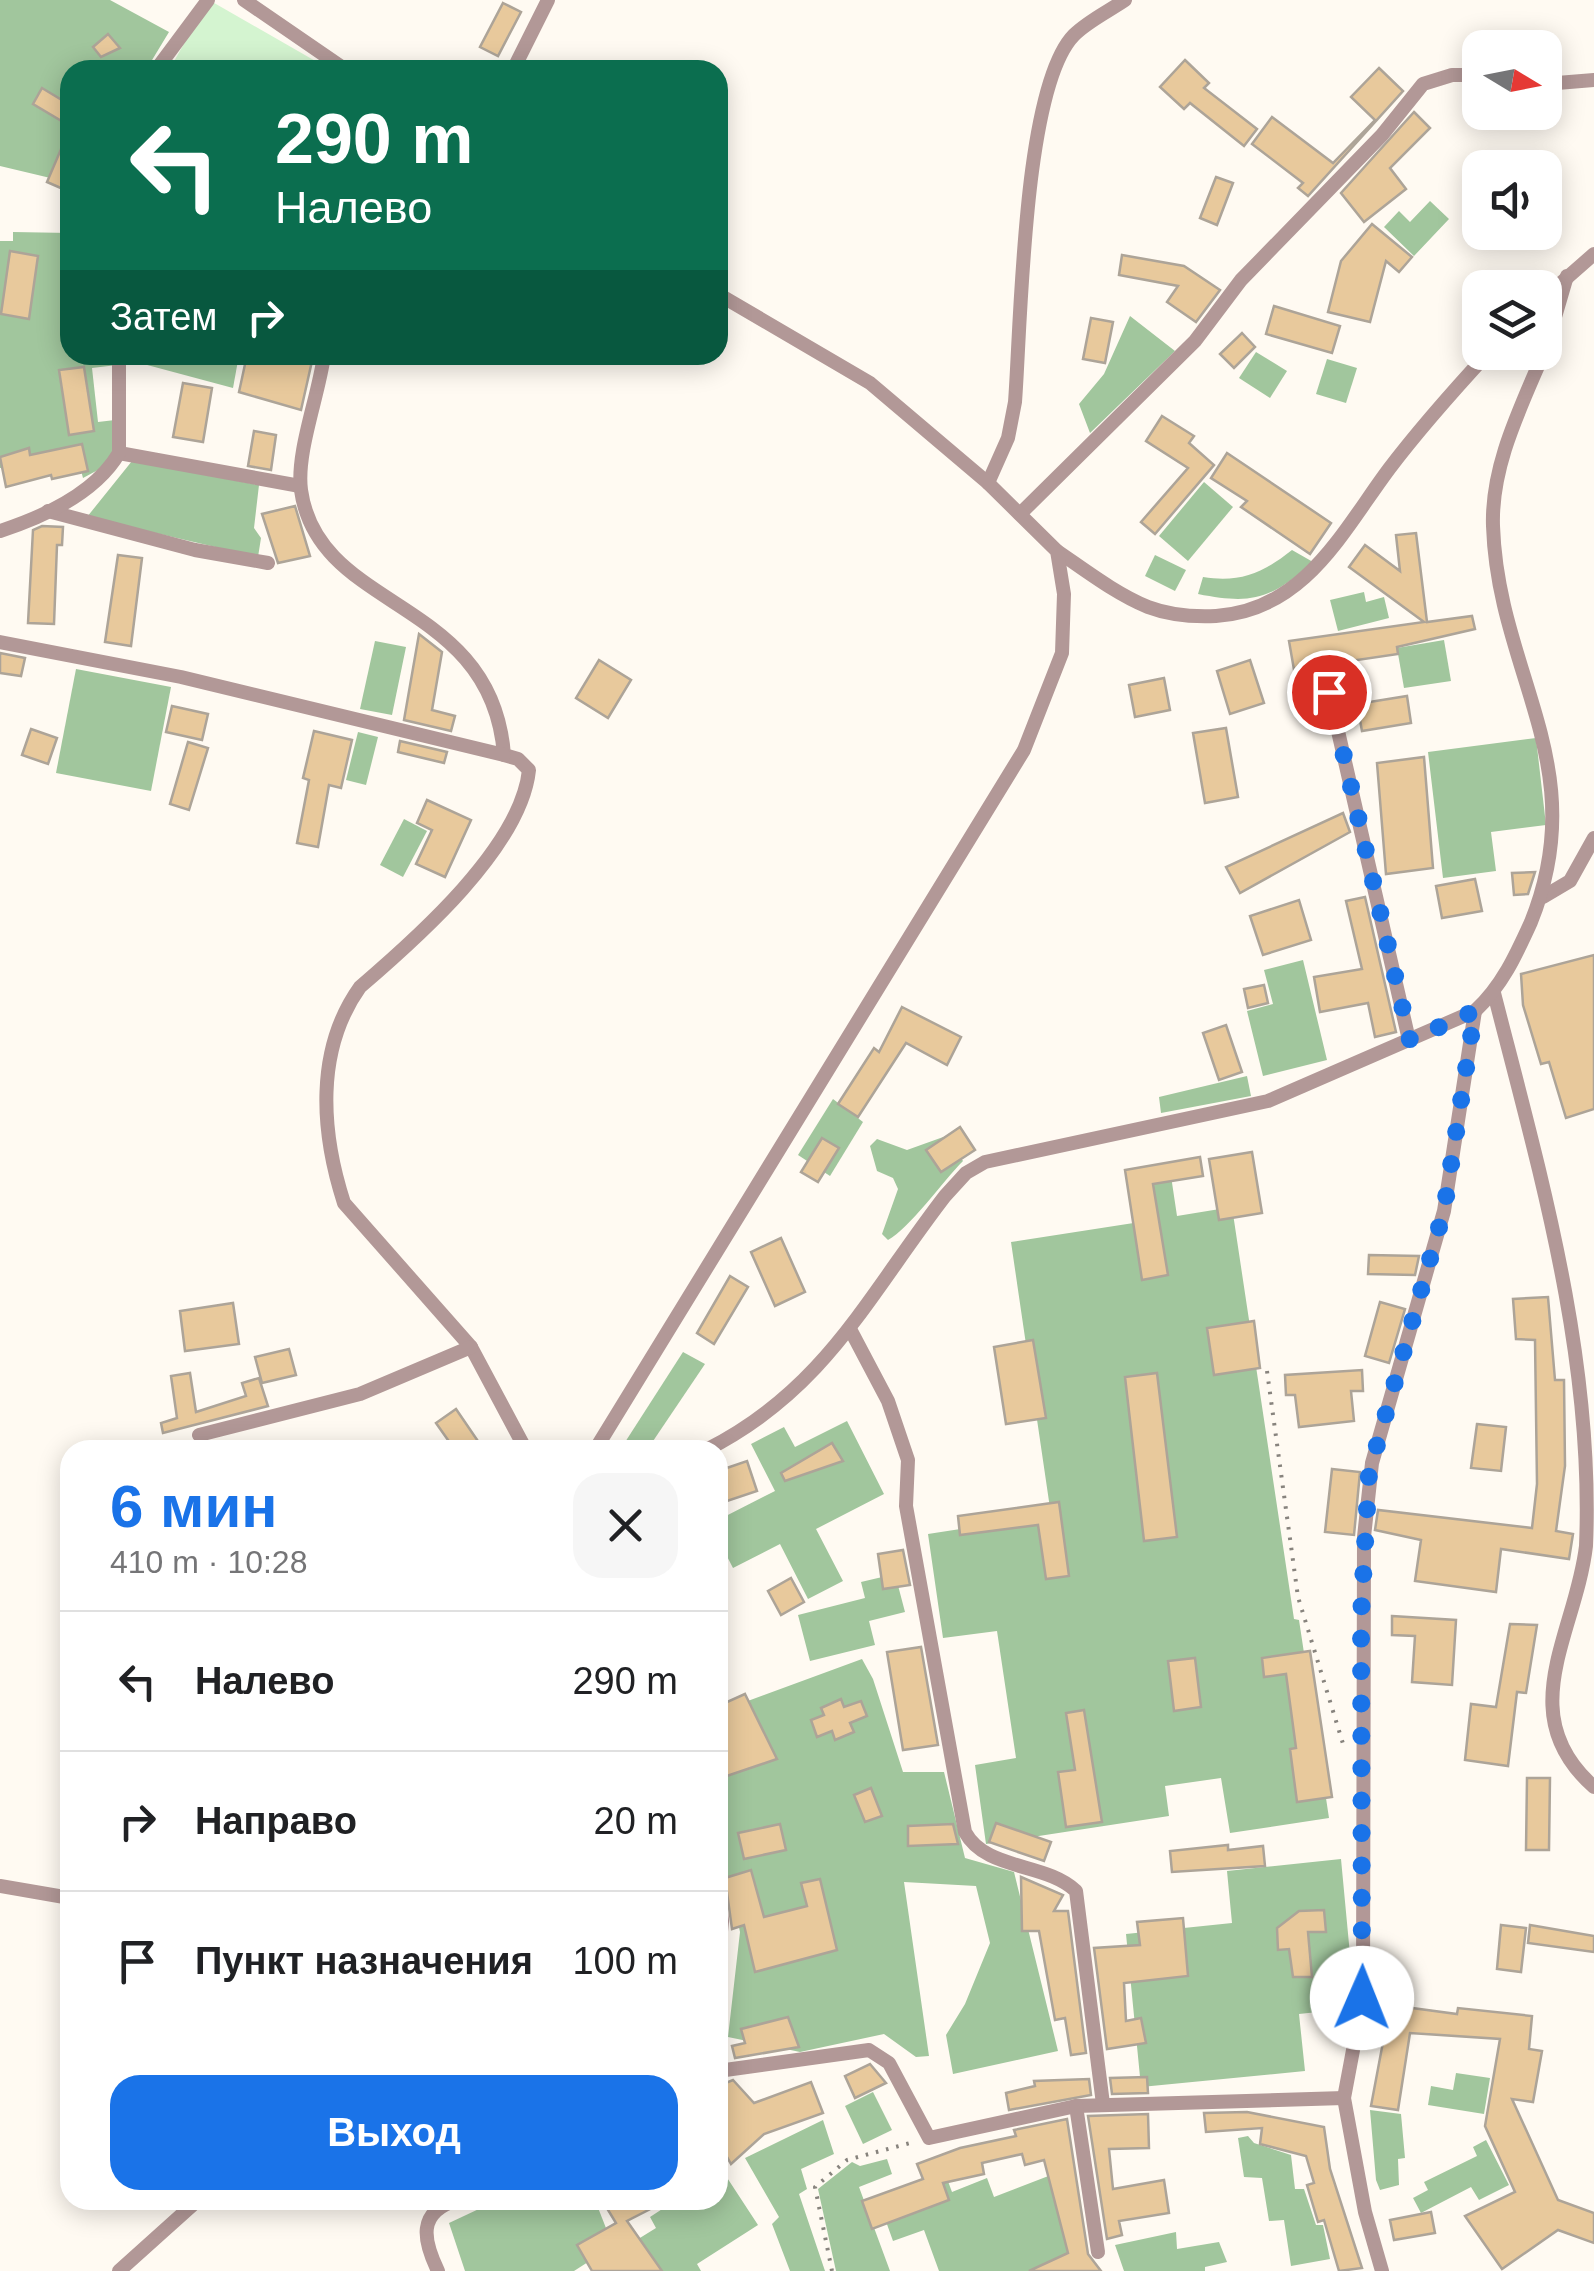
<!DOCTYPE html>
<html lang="ru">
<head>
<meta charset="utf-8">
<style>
	body { margin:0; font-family:Arial,sans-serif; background:#f6f6f6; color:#202124; height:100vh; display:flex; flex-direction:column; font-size:38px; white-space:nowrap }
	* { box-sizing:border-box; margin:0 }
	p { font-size:32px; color:#757577 }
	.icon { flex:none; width:55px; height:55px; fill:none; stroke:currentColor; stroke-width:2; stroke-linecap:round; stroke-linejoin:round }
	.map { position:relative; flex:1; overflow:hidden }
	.details { position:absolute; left:60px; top:1440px; width:668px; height:770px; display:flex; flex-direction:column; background:#fff; border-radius:30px; box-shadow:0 5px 25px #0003 }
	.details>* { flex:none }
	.banner { position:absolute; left:60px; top:60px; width:668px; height:305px; border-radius:30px; box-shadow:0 5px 25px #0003; background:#0b6e4f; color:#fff; overflow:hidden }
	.needle { width:65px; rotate:100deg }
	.controls { position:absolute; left:1462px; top:30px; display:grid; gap:20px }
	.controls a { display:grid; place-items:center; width:100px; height:100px; border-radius:20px; background:#fff; box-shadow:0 5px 25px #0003; font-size:50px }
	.pin { position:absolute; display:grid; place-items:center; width:85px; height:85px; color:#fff; margin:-42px; border:5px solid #fff; border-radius:50%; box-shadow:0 2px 10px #0007 }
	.me { position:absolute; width:110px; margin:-55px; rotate:1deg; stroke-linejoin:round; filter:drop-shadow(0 0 8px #0008) }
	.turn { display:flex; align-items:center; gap:35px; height:210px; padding:0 50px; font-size:45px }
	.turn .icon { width:130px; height:130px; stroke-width:2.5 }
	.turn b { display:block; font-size:70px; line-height:85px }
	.then { display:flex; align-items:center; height:95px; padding:0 50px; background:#0003; gap:20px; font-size:38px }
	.round { display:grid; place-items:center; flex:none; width:105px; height:105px; border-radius:30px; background:#f6f6f6 }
	.headline { display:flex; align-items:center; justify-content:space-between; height:170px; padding:0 50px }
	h1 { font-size:60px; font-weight:600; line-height:75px; color:#1a73e8 }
	.primary-button { display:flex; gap:20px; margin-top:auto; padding:20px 50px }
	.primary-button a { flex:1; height:115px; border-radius:30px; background:#1a73e8; color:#fff; font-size:40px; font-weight:600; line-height:115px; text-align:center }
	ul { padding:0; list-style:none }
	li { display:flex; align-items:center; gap:30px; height:140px; padding:0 50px; border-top:2px solid #e0e0e0 }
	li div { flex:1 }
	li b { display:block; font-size:38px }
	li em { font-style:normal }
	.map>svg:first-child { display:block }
	.green { fill:#d4f4d0 }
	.forest { fill:#a1c69d }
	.building { fill:#e8c99c; stroke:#ada498; stroke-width:2.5 }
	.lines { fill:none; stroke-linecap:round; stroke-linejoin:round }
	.path { stroke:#87837d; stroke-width:4; stroke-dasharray:2.5 8; stroke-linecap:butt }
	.lane { stroke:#b29897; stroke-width:14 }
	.route { stroke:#1a73e8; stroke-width:18; stroke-dasharray:0 32.4 }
</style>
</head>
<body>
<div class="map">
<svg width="1594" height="2271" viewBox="0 0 1594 2271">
	<rect width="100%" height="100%" fill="#fffaf2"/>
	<!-- green -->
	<path class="green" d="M209,0L331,70H169Z"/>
	<!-- forest -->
	<g class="forest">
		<path d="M0,0H110L169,32L146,70H70V174L63,181L0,166Z"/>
		<path d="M1430,201L1449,219L1414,256L1384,227L1399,211L1410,222Z"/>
		<path d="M13,232L70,233V355H117V365L92,368L98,422L115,420L111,463L83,478L78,459L0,468V241H13Z"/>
		<path d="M1130,316L1175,351L1090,433L1079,404L1104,374Z"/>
		<path d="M1256,352L1287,371L1270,398L1239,378Z"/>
		<path d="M136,355H239L233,388L136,362Z"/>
		<path d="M1327,359L1357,368L1346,403L1316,394Z"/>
		<path d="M132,461L259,485L254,528L261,538L258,557L87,517Z"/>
		<path d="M1204,482L1233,507L1188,561L1159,536Z"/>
		<path d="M1292,550L1313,562C1271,599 1253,605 1198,594L1203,577C1240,583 1263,573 1292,550Z"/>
		<path d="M1155,555L1186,570L1175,591L1145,576Z"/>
		<path d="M1364,592L1366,602L1384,597L1389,618L1338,631L1330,600Z"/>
		<path d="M1444,640L1451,681L1404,688L1397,648Z"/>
		<path d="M375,641L406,647L392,715L360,709Z"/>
		<path d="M76,669L171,687L151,791L56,773Z"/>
		<path d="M358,732L378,737L366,785L346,780Z"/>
		<path d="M1536,738L1546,825L1491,832L1496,871L1443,878L1428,752Z"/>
		<path d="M404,819L427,831L403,877L380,865Z"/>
		<path d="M1303,960L1327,1060L1263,1076L1247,1011L1273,1004L1264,970Z"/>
		<path d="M1247,1076L1251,1096L1161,1113L1159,1097Z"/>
		<path d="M833,1099L863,1122L830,1176L798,1155Z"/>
		<path d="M946,1136L963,1161C943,1181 909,1229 888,1240L882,1234L898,1189L893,1178L877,1171L870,1146L877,1139L907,1150Z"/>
		<path d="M1171,1176L1177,1216L1232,1207L1294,1619L1299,1620L1329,1818L1230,1833L1221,1778L1165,1786L1169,1816L986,1844L975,1765L1016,1758L997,1631L943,1638L928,1534L1051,1515L1011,1242L1140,1222L1135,1181Z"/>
		<path d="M683,1352L705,1364L647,1450H620Z"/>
		<path d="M847,1421L884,1494L816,1529L843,1581L808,1599L780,1544L733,1568L718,1539V1520L775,1491L751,1444L784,1427L795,1447Z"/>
		<path d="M895,1574L905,1612L869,1621L875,1645L810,1661L798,1615L865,1598L861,1582Z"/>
		<path d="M862,1659L873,1679L903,1772H944L965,1858L1014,1872L1058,2051L953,2074L946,2035L965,2004L990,1943L976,1886L904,1882L929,2056L916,2057L884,2034L800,2052L728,2037L740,1932L718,1831V1712Z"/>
		<path d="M1341,1859L1355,2008L1299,2014L1305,2071L1141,2087L1126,1934L1232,1923L1227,1871Z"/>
		<path d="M1456,2073L1490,2078L1484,2114L1428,2105L1431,2086L1453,2090Z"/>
		<path d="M873,2092L892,2130L863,2144L845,2106Z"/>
		<path d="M1370,2110L1401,2114L1405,2158L1398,2159L1399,2185L1380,2190L1376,2180Z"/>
		<path d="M823,2120L834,2154L801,2169L807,2189L799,2194L825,2271H790L772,2224L779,2217L745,2158Z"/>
		<path d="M1248,2136L1254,2143L1291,2155L1295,2189H1304L1316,2225H1323L1330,2259L1291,2266L1284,2220L1269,2221L1262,2178L1244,2177L1238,2138Z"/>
		<path d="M1486,2140L1509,2185L1479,2200L1471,2187L1421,2213L1413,2198L1428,2190L1424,2182L1477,2156L1473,2147Z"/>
		<path d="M887,2159L892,2174L859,2187L890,2271H836L818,2189L852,2162L860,2166Z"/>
		<path d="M722,2170L758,2225L697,2264L701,2271H654L635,2241L656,2228L650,2217L676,2200H718V2173Z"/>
		<path d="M1051,2175L1081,2255L1039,2271H939L924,2230L893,2241L879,2202L946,2176L952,2192L987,2178L994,2197Z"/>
		<path d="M498,2200H595L613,2246L574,2271H465L449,2223Z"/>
		<path d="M1176,2232L1177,2249L1219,2242L1227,2262L1205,2267V2271H1124L1115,2245Z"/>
	</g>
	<!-- building -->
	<g class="building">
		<path d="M503,3L521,12L498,56L480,47Z"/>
		<path d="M108,34L120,48L101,57L93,47Z"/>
		<path d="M1185,60L1209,83L1204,88L1257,129L1244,146L1190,103L1184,109L1160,87Z"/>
		<path d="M1379,68L1403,91L1308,196L1298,188L1303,183L1252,144L1272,117L1333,163L1375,120L1351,97Z"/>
		<path d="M42,88L70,105V126L33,104Z"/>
		<path d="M1414,112L1430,128L1390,168L1406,189L1364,222L1341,193Z"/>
		<path d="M70,128V192L47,182Z"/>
		<path d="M1216,177L1233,183L1217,225L1200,218Z"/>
		<path d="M1372,224L1412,257L1399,272L1386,261L1370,322L1328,312L1341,261Z"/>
		<path d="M10,251L38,256L29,319L1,314Z"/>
		<path d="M1122,255L1184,266L1220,290L1196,322L1167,302L1178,286L1119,275Z"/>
		<path d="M1274,306L1340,326L1332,353L1266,334Z"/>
		<path d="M1091,318L1113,322L1105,363L1083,359Z"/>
		<path d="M1242,333L1255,347L1234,368L1220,354Z"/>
		<path d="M247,355L312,361L301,410L239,392Z"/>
		<path d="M84,367L94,431L69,435L59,370Z"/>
		<path d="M183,383L212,388L203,442L173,437Z"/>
		<path d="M1162,416L1194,436L1189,443L1214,465L1155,534L1141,522L1188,468L1146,441Z"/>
		<path d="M254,431L276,435L271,470L248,466Z"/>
		<path d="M82,444L88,471L52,479L51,475L6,487L0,457L29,448L30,455Z"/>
		<path d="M1227,453L1331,523L1310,554L1241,507L1247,501L1211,478Z"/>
		<path d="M295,506L310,556L278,563L262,514Z"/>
		<path d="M42,526L63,527L62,545H57L54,624L28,623L33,530Z"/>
		<path d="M1416,533L1427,622L1472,616L1475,629L1397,647L1398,654L1323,665L1324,677L1296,681L1289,641L1424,622L1349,567L1365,545L1400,571L1396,535Z"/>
		<path d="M118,555L142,558L131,646L105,642Z"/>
		<path d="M419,634L442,652L432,710L455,716L451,731L404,720Z"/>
		<path d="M0,653L25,658L21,676L0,673Z"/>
		<path d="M599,660L631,680L608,718L576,698Z"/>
		<path d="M1250,660L1264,703L1230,714L1217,671Z"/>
		<path d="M1164,678L1170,710L1135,717L1129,685Z"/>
		<path d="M1407,696L1411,723L1362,731L1357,704Z"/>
		<path d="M172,706L208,714L202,740L166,732Z"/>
		<path d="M1226,728L1238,797L1205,803L1193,733Z"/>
		<path d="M31,729L57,738L48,764L22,755Z"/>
		<path d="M314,731L352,740L341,788L329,785L318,847L297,843L309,780L303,778Z"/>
		<path d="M400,741L447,752L444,763L398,752Z"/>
		<path d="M188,742L208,748L189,810L170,804Z"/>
		<path d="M1424,757L1433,868L1386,874L1377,763Z"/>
		<path d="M427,800L471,820L445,877L416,864L432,830L417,823Z"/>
		<path d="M1343,813L1350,832L1240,893L1226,867Z"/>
		<path d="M1535,872L1528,894L1514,895L1512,873Z"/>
		<path d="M1475,879L1482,911L1442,918L1436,886Z"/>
		<path d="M1365,897L1396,1032L1375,1037L1368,1003L1320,1012L1314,977L1362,969L1346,901Z"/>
		<path d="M1299,900L1311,940L1263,955L1250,916Z"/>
		<path d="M1594,955V1109L1566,1118L1549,1062L1541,1064L1523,1005L1521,974Z"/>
		<path d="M1264,985L1268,1003L1248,1008L1244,989Z"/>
		<path d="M902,1007L961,1037L947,1065L906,1043L858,1117L838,1104L874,1048L879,1052Z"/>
		<path d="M1226,1025L1242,1072L1219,1080L1203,1033Z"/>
		<path d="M960,1127L975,1150L941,1172L926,1150Z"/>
		<path d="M822,1138L839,1148L818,1182L801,1172Z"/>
		<path d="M1252,1152L1262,1213L1219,1220L1209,1159Z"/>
		<path d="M1200,1157L1203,1176L1153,1184L1168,1275L1142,1280L1125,1170Z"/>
		<path d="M781,1238L805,1292L775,1306L751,1252Z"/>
		<path d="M1369,1255L1419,1256L1415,1275L1368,1274Z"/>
		<path d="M730,1276L748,1287L714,1344L697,1333Z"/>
		<path d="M1548,1297L1555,1380H1564L1565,1466L1556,1531L1573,1534L1569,1559L1501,1549L1496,1592L1415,1581L1421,1540L1375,1530L1378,1510L1532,1528L1537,1484L1535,1340L1516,1339L1513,1299Z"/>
		<path d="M1380,1302L1405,1309L1389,1363L1365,1356Z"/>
		<path d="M233,1303L239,1344L185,1351L180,1311Z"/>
		<path d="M1254,1321L1260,1368L1214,1375L1207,1328Z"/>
		<path d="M1033,1340L1046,1418L1006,1424L994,1347Z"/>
		<path d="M289,1349L296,1375L262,1383L255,1357Z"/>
		<path d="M1362,1370L1363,1391H1351L1354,1421L1299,1427L1295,1395H1286L1285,1375Z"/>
		<path d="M190,1373L196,1412L246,1396L242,1383L259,1378L268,1406L163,1433L161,1423L177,1418L171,1376Z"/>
		<path d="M1157,1373L1177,1537L1144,1541L1125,1377Z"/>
		<path d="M456,1409L484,1450H455L436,1423Z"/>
		<path d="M1477,1424L1506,1427L1501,1471L1471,1468Z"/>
		<path d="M832,1443L843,1461L785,1481L781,1473Z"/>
		<path d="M747,1461L757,1491L718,1504V1471Z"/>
		<path d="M1332,1469L1360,1472L1354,1535L1325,1532Z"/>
		<path d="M1059,1502L1069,1576L1046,1579L1038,1525L960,1535L958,1516Z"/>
		<path d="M903,1550L910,1585L883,1589L878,1554Z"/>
		<path d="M791,1578L804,1602L781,1615L768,1591Z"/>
		<path d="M1392,1616L1456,1620L1452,1685L1412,1682L1415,1636L1392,1635Z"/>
		<path d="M1510,1624L1537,1625L1526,1693L1517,1692L1508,1766L1465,1760L1471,1704L1496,1707Z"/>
		<path d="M921,1647L938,1745L903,1750L887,1652Z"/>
		<path d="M1310,1651L1332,1797L1297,1802L1290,1749L1296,1748L1286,1674L1264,1677L1262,1658Z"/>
		<path d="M1195,1658L1201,1707L1174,1711L1168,1661Z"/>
		<path d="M745,1694L777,1759L718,1779V1706Z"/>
		<path d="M841,1699L844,1707L861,1701L867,1716L850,1723L854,1732L835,1740L832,1731L817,1737L811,1720L824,1715L821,1708Z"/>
		<path d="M1084,1710L1102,1822L1066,1827L1058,1772L1075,1770L1066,1713Z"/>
		<path d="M1527,1778H1550L1549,1850H1526Z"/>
		<path d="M871,1788L882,1816L865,1822L854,1795Z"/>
		<path d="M996,1823L1051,1842L1044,1861L989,1842Z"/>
		<path d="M780,1824L786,1850L744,1859L738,1833Z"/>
		<path d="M953,1824L958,1844L908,1846V1826Z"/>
		<path d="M1228,1845V1850L1263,1846L1265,1866L1172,1872L1170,1851Z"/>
		<path d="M751,1870L764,1917L807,1906L801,1883L820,1879L837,1950L755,1972L744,1925L732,1929L725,1878Z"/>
		<path d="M1021,1877L1063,1895L1054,1911H1068L1086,2053L1071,2055L1065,2018L1055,2020L1039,1931H1022Z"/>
		<path d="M1324,1910L1326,1932H1308L1312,1977H1293L1289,1949L1278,1950L1277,1928L1299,1911Z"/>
		<path d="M1183,1918L1188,1976L1124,1983L1126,2021L1141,2018L1146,2043L1107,2049L1094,1948L1140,1945L1137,1922Z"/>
		<path d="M1501,1925L1526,1928L1521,1972L1497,1969Z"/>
		<path d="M1530,1925L1594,1936V1952L1528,1943Z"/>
		<path d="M1320,1978L1346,1979L1345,2005L1319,2004Z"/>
		<path d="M1390,2005L1457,2014L1458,2008L1532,2016L1529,2049L1542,2051L1533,2102L1512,2099L1558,2200L1594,2213V2243L1558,2230L1502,2269L1465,2216L1515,2192L1485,2126L1500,2039L1410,2033L1398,2110L1371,2106Z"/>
		<path d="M788,2017L799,2047L735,2058L732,2046L745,2043L741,2029Z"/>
		<path d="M870,2064L886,2083L855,2098L845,2076Z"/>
		<path d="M1147,2077L1148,2093L1112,2094L1110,2078Z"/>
		<path d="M1089,2079L1091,2095L1009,2110L1006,2093L1035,2086L1034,2081Z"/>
		<path d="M733,2080L754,2103L811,2082L823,2113L764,2134L731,2164L727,2157L718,2162V2086Z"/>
		<path d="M1247,2112L1324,2127L1330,2169L1362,2268L1339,2271L1324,2220L1318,2222L1307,2185L1314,2183L1306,2156L1260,2144L1262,2128L1206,2132L1204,2113Z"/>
		<path d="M1148,2114L1149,2148L1109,2149L1113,2189L1164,2180L1169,2213L1119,2221L1122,2235L1107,2239L1088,2116Z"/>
		<path d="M1067,2119L1088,2254L1101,2271H1029L1068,2253L1044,2160L1025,2165L1022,2154L982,2163L984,2174L943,2183L949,2200L872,2229L862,2201L923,2179L917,2164L960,2148L1016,2136L1014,2130Z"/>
		<path d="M602,2200H668L627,2221L662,2271H592L577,2245L616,2223Z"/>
		<path d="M1431,2212L1435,2233L1394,2240L1390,2220Z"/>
	</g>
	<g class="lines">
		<!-- path -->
		<g class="path">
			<path d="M1267,1371L1298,1597L1344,1747"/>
			<path d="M832,2271L815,2187L847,2160L910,2143"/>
		</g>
		<!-- lane -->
		<g class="lane">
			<path d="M244,0L346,70"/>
			<path d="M156,70L208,0"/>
			<path d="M513,70L548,0"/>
			<path d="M1545,84L1594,80"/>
			<path d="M1545,297L1594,254"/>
			<path d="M1545,351L1567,276"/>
			<path d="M324,355C319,395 296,452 301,490C318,613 492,596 504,755L518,759L529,770C521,847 416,939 360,987C315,1050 321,1132 344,1203L471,1347L526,1450"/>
			<path d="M119,453L300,486"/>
			<path d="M988,483L1008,438L1015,402C1021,324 1023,87 1074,35C1088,21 1109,11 1125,0"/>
			<path d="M48,511L195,550L268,563"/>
			<path d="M1020,514L1195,341L1241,280L1382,135L1423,84L1452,75H1480"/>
			<path d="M0,531C43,517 95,494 119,453V355"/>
			<path d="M1057,551C1085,570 1116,594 1148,607C1169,615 1194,617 1216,616C1305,610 1342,532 1389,469C1420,428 1454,390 1489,352"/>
			<path d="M0,642L181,677L504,755"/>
			<path d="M1329,692L1409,1040"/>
			<path d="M1543,897L1570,881L1594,838"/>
			<path d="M1494,993C1540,1173 1594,1357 1586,1546C1576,1633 1511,1714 1594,1787"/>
			<path d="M850,1329L888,1401L908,1460L906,1506L965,1832C986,1871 1046,1862 1076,1891L1103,2104"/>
			<path d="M199,1435L360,1394L471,1347"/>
			<path d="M595,1450L1024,750L1062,653L1064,594L1057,551L988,483L870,383L718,294"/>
			<path d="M706,1450C825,1390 867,1297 945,1196L966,1173L985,1162L1268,1101L1475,1011C1502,986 1516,955 1531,922C1594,765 1498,675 1493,526C1491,465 1521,407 1544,352"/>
			<path d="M718,1885L722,1921L718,1962"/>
			<path d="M0,1886L70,1898"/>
			<path d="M718,2071L869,2050L889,2063L929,2138L1076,2106L1344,2098"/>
			<path d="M1076,2106L1098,2252"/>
			<path d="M119,2271L198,2200"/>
			<path d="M438,2271C423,2240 417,2212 457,2200"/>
			<path d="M1382,2271L1365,2212L1344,2098L1363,1997L1364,1537L1372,1463L1444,1211L1475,1011"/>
		</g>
	</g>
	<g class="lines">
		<!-- route -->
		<path class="route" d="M1329,692L1410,1040L1475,1011L1444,1210L1369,1473L1361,1616L1362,1998"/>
	</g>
</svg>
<div class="controls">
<a><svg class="needle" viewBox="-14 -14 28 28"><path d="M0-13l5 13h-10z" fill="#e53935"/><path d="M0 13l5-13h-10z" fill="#757577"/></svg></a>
<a><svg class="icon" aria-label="sound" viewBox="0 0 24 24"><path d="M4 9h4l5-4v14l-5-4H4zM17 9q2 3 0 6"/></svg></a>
<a><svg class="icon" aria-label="layers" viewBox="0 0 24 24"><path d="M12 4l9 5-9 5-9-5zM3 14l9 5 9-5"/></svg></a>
</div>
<div class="pin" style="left:1329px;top:692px;background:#d93025"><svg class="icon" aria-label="arrive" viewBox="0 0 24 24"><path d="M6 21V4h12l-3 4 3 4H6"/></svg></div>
<svg class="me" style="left:1362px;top:1998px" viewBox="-20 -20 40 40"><circle r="19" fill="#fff"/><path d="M0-13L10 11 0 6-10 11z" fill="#1a73e8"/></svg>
<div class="banner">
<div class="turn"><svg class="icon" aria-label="left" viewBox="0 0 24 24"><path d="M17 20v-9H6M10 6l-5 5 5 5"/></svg><div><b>290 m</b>Налево</div></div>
<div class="then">Затем<svg class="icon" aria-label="right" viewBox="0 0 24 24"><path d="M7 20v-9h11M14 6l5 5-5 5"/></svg></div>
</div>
<section class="details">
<div class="headline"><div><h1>6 мин</h1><p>410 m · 10:28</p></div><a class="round"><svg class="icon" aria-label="close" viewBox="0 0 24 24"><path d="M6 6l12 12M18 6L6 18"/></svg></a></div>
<ul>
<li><svg class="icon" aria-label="left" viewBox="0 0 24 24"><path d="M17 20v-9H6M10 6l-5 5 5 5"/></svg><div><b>Налево</b></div><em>290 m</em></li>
<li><svg class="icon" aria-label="right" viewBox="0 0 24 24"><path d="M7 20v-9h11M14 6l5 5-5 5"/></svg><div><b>Направо</b></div><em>20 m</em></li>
<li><svg class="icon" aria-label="arrive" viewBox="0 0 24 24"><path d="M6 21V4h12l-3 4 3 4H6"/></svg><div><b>Пункт назначения</b></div><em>100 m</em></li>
</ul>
<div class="primary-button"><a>Выход</a></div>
</section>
</div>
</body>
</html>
